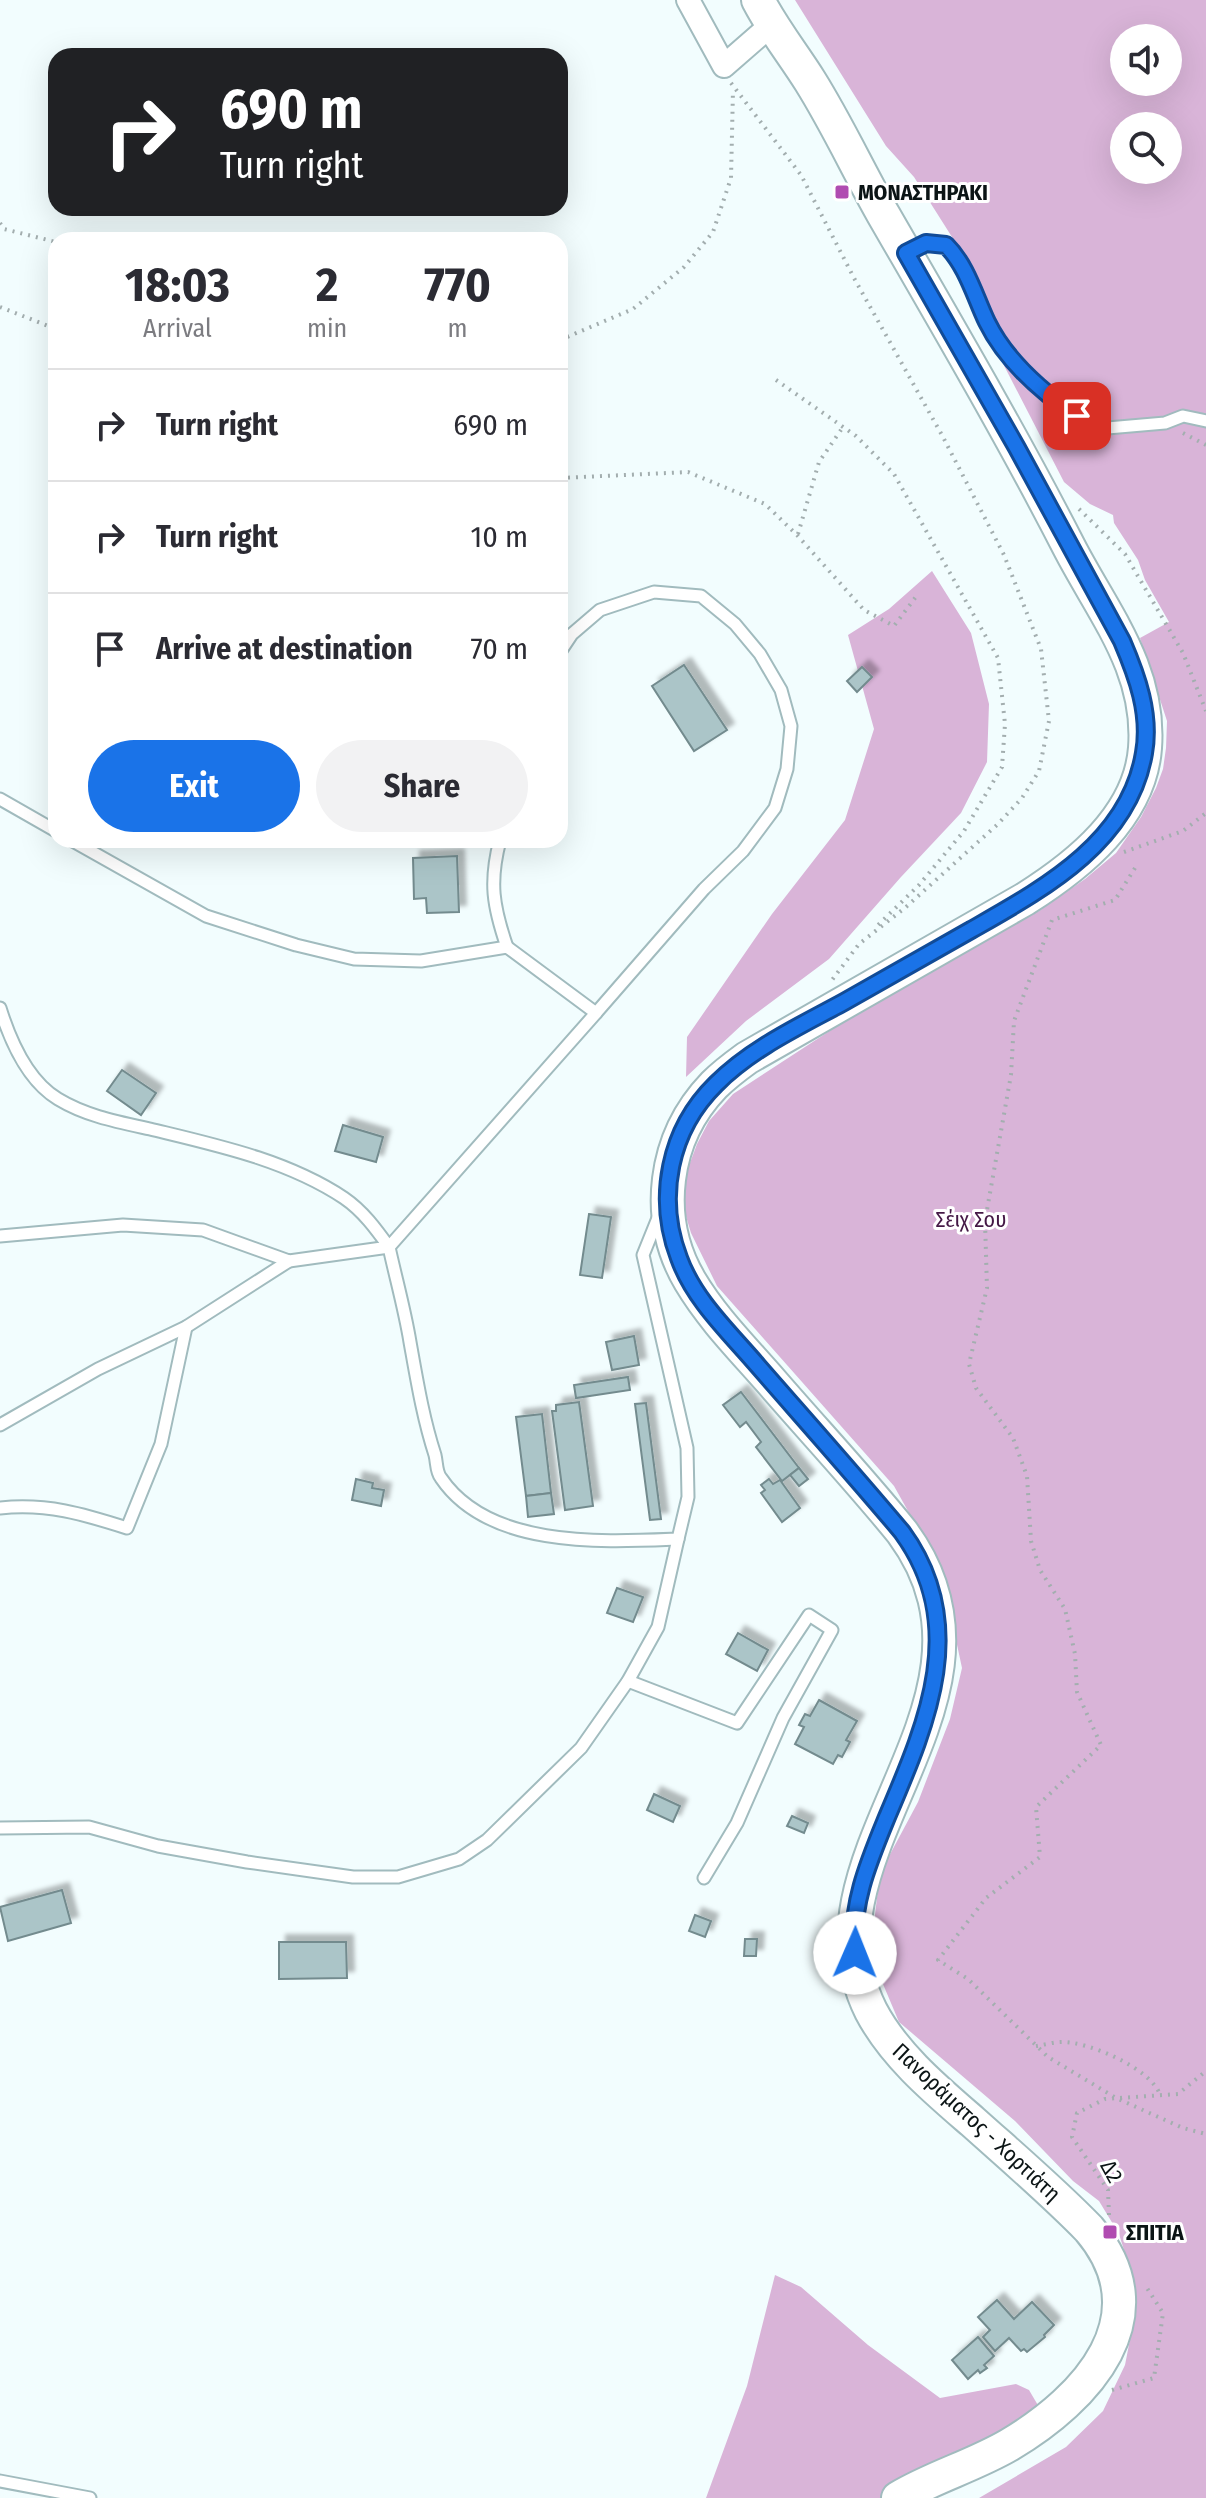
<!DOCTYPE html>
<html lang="en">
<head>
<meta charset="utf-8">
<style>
	body { margin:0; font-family:"Fira Sans Condensed",sans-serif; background:#f2f2f3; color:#2b2b33; height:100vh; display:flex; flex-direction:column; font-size:30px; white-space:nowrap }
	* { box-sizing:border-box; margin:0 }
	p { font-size:26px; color:#7c7c81 }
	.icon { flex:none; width:44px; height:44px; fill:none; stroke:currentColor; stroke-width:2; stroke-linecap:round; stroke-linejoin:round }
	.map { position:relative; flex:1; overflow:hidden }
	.details { position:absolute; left:48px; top:232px; width:520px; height:616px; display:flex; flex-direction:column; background:#fff; border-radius:24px; box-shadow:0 8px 32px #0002 }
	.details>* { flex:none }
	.hud { position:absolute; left:48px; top:48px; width:520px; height:168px; border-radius:24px; box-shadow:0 8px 32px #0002; background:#202124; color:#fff; overflow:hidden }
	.controls { position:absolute; left:1110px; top:24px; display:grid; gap:16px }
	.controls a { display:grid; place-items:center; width:72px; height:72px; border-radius:50%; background:#fff; box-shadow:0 8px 32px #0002; font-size:40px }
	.pin { position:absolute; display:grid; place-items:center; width:68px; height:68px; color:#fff; margin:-34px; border-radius:16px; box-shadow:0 4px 12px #0006 }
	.me { position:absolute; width:88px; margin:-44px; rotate:1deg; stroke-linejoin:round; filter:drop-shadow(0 0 6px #0008) }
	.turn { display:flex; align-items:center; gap:28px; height:168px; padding:0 40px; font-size:36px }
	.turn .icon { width:104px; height:104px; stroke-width:2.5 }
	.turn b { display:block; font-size:56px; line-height:68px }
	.eta { display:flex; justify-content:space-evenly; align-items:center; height:136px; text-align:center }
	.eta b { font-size:48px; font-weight:700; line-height:56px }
	.button { display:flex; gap:16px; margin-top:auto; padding:16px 40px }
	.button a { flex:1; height:92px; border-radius:48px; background:#1a73e8; color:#fff; font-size:32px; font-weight:700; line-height:92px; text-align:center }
	.button a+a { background:#f2f2f3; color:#2b2b33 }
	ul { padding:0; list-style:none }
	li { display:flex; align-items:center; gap:24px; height:112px; padding:0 40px; border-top:2px solid #e1e1e2 }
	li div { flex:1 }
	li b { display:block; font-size:30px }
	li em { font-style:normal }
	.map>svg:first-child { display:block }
	.forest { fill:#d9b4d8; fill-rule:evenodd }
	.building { fill:#abc5c8; stroke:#738b8e; stroke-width:2; filter:url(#shadow) }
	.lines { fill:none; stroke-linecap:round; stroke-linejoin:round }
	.service-casing { stroke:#a1bbbe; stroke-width:15 }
	.minor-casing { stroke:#a1bbbe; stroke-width:26 }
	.secondary-casing { stroke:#a1bbbe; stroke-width:36 }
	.path { stroke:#a3aeaf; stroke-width:4; stroke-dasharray:2 6; stroke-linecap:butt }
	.service { stroke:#fff; stroke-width:11 }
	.minor { stroke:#fff; stroke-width:22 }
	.secondary { stroke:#fff; stroke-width:32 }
	.route-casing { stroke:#114b97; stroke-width:20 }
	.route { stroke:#1a73e8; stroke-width:14 }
	.poi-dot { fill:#b04cb1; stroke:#fff; stroke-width:3 }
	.labels { text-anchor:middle; stroke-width:6; stroke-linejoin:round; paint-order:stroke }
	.poi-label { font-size:22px; font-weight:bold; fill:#0b1415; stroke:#fff; text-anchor:start }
	.park-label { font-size:22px; fill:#441845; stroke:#fff }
	.street-label { font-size:22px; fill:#0b1415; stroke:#fff }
</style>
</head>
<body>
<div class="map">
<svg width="1206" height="2498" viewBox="0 0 1206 2498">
	<defs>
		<filter id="shadow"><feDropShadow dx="7" dy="-7" stdDeviation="2" flood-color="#0004"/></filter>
	</defs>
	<rect width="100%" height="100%" fill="#f2fdfe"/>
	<!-- forest -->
	<g class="forest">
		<path d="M795,0H1206V2498H979L1066,2447L1103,2411L1125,2365L1134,2319V2282L1119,2234L1099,2201L1073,2181L1015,2121L899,2022L880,1977L873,1931L880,1873L918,1802L950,1719L962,1668L941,1570L894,1486L717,1286L691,1233L685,1213L684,1197L687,1171L697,1144L709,1121L733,1094L871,1004L1039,911L1085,879L1116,853L1141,817L1156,788L1163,769L1166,748L1167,721L1140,638L1169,622L1145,580L1138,560L1114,523L1113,515L1090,504L1064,482L978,315L990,310L964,256L914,177L886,146ZM1124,38H1168V82H1124ZM1124,126H1168V170H1124Z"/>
		<path d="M932,571L971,633L989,704L987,762L961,813L901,877L829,959L746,1021L686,1077L687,1037L772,914L845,820L874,729L848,635L889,609Z"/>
		<path d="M775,2275L801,2287L868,2345L940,2398L1016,2384L1029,2390L1039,2407L1020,2432L886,2498H706L747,2386Z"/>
	</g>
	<!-- building -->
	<g class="building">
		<path d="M684,665L727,730L694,751L652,686Z"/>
		<path d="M862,667L872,677L857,692L847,681Z"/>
		<path d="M457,856L459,912L427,913L426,898L414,899L413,858Z"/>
		<path d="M122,1070L156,1093L141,1115L107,1091Z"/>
		<path d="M343,1125L383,1137L376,1162L335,1151Z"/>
		<path d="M589,1214L611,1217L602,1278L580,1275Z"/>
		<path d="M634,1336L639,1365L612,1370L606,1342Z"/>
		<path d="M628,1377L630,1390L576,1398L574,1385Z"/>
		<path d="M741,1392L799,1468L782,1481L756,1447L761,1442L746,1422L740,1427L723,1405Z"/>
		<path d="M579,1402L593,1506L565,1510L552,1411H556V1405Z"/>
		<path d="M646,1403L661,1519L650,1520L635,1404Z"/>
		<path d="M542,1414L551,1493L526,1496L516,1417Z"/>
		<path d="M799,1468L808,1479L799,1486L790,1475Z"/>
		<path d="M356,1479L373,1483L372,1488L384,1490L381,1506L352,1500Z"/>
		<path d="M769,1479L773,1484L780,1480L800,1508L782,1522L761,1493L765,1490L761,1485Z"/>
		<path d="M551,1493L554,1514L528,1517L526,1496Z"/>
		<path d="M617,1588L643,1597L633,1622L607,1613Z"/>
		<path d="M738,1633L768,1650L757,1671L726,1654Z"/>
		<path d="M819,1700L857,1721L846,1740L850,1742L842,1757L838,1755L833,1764L795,1744L804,1727L799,1725L805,1714L810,1716Z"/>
		<path d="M654,1794L680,1806L673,1822L647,1810Z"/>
		<path d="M792,1816L808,1823L804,1833L787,1826Z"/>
		<path d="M62,1890L71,1923L8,1941L0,1907Z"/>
		<path d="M695,1915L711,1921L705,1937L689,1931Z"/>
		<path d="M745,1939H757L756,1956H744Z"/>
		<path d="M279,1942H346L347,1978L279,1979Z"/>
		<path d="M997,2300L1014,2319L1032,2302L1054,2325L1044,2335L1045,2337L1027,2352L1024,2349L1021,2351L1009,2338L995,2351L983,2337L990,2330L978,2317Z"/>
		<path d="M978,2337L994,2356L984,2365L987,2368L980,2373L978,2370L968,2379L952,2360Z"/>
	</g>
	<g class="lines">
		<defs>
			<g id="service">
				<path d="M907,252L926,243L946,245L958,260L988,324L1010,359L1058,403L1096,429L1165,423L1183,416L1206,421"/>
				<path d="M560,652L572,634L600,610L654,592L701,596L735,624L760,654L781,690L791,726L787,769L775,808L743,851L704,889L596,1013"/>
				<path d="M0,799L56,831"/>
				<path d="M71,840L206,916L296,945L354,959L421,961L507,947L596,1013L389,1247C396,1279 405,1311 410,1342C417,1381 423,1418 435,1455C437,1463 436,1472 441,1478C489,1549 604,1542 678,1539L688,1497L687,1448L643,1255L660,1213"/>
				<path d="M500,840C489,882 493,906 507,947"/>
				<path d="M0,1008C10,1040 28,1081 58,1099C86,1116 118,1122 150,1129C216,1145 287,1160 344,1198C363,1211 376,1229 389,1247L289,1261L203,1230L123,1225L0,1236"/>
				<path d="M0,1425L98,1369L186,1327L289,1261"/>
				<path d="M0,1508C47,1503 83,1514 127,1528L161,1444L186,1327"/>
				<path d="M628,1681L737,1723L809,1615L832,1630L783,1718L737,1823L704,1878"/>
				<path d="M0,1828L89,1827L158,1846L247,1862L353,1877H398L459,1859L487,1840L581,1748L628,1681L658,1627L678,1539"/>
				<path d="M0,2481L90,2498"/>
			</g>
			<path id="minor" d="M688,0L724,66L771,25"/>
			<path id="secondary" d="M758,0C773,29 793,54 810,81C837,124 858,170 883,214C947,325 1011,434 1069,547C1103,613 1151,669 1145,748C1140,816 1079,865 1025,899L747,1058C736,1066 724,1075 714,1085C663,1138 653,1218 690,1281C712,1318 743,1349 770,1380C814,1431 860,1480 902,1532C1027,1701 791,1853 871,2011C894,2055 936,2090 973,2122C1012,2157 1052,2191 1089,2229C1163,2316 1087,2399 1009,2445C973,2466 933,2477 898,2498"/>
		</defs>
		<!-- service casing -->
		<use href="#service" class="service-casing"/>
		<!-- minor casing -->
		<use href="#minor" class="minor-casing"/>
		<!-- secondary casing -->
		<use href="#secondary" class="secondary-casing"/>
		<!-- path -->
		<g class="path">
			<path d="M731,83L801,175L854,278L943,437L1004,555L1041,649L1049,721L1039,771L1022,798L998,824L906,907L859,944L832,980"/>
			<path d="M0,223L4,229L56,242"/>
			<path d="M0,307L56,329"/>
			<path d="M560,340L633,309L684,267L713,232L731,178L733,90"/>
			<path d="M776,380L856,436L894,474L998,658L1005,724L1002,767L964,831L919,885L875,928"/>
			<path d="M1183,433L1206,445"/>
			<path d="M560,478L688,472L765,504L797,535L864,610L894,626L918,594"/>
			<path d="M1079,509L1125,554L1183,653L1206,711"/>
			<path d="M798,534L819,462L843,427"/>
			<path d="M1124,852L1183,831L1206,813"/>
			<path d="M1135,868L1115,900L1052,920L1014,1021L1011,1075L985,1221L987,1288L969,1364L976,1388L1013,1438L1027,1476L1031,1541L1040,1570L1065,1609L1075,1654L1077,1692L1101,1745L1036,1807L1040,1857L986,1898L938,1960L968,1979L1048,2057L1116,2098L1183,2128L1206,2134"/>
			<path d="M1036,2046C1044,2045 1053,2042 1061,2042C1088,2041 1152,2069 1160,2095"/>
			<path d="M1109,2215L1108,2190L1072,2137L1077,2113L1105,2099L1178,2094L1206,2071"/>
			<path d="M1112,2390L1154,2378L1163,2313L1145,2285"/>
		</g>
		<!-- service -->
		<use href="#service" class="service"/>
		<!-- minor -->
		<use href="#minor" class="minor"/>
		<!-- secondary -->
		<use href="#secondary" class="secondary"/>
	</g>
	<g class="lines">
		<defs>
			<path id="route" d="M855,1953C850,1905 869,1861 887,1817C927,1723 970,1625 902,1532C855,1476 806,1421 758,1366C730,1333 694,1300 679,1258C656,1198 669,1130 716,1084C752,1048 800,1026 844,1002C887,978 929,954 971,930C1043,889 1129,843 1144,753C1151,714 1137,676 1122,641L1017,448L906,253L926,243L946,245C967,266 975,297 987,322C1006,361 1042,392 1077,416"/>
		</defs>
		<!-- route casing -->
		<use href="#route" class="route-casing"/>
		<!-- route -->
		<use href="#route" class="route"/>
	</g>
	<!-- markers -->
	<g class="poi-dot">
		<rect x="834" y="184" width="16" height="16" rx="4"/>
		<rect x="1102" y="2224" width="16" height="16" rx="4"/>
	</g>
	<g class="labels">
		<!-- poi labels -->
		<g class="poi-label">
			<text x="858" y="200">ΜΟΝΑΣΤΗΡΑΚΙ</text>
			<text x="1126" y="2240">ΣΠΙΤΙΑ</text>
		</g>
		<!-- park labels -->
		<g class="park-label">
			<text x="971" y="1227">Σέιχ Σου</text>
		</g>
		<!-- street labels -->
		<g class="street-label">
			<text transform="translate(977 2122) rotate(43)" y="8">Πανοράματος - Χορτιάτη</text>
			<text transform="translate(1112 2171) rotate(61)" y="8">Δ2</text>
		</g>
	</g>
</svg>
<div class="controls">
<a><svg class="icon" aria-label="sound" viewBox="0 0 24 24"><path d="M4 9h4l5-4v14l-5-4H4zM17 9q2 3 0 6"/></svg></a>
<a><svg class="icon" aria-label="search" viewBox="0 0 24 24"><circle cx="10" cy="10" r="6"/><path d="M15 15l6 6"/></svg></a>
</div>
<div class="pin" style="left:1077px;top:416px;background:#d93025"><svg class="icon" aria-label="arrive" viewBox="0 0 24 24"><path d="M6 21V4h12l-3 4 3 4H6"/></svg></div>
<svg class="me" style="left:855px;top:1953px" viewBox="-20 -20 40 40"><circle r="19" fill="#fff"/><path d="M0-13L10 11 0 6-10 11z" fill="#1a73e8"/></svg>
<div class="hud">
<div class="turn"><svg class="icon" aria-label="right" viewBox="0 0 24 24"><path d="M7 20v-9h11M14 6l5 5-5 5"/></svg><div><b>690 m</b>Turn right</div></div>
</div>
<section class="details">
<div class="eta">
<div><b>18:03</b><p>Arrival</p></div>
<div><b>2</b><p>min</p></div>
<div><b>770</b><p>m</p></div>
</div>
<ul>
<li><svg class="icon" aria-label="right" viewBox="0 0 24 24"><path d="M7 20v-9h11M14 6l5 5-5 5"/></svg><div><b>Turn right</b></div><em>690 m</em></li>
<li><svg class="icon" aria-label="right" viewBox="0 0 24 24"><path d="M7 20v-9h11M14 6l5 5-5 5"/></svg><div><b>Turn right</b></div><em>10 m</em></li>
<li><svg class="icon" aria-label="arrive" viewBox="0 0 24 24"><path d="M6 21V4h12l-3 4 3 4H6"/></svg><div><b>Arrive at destination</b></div><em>70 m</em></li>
</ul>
<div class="button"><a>Exit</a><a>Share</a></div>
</section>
</div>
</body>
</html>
